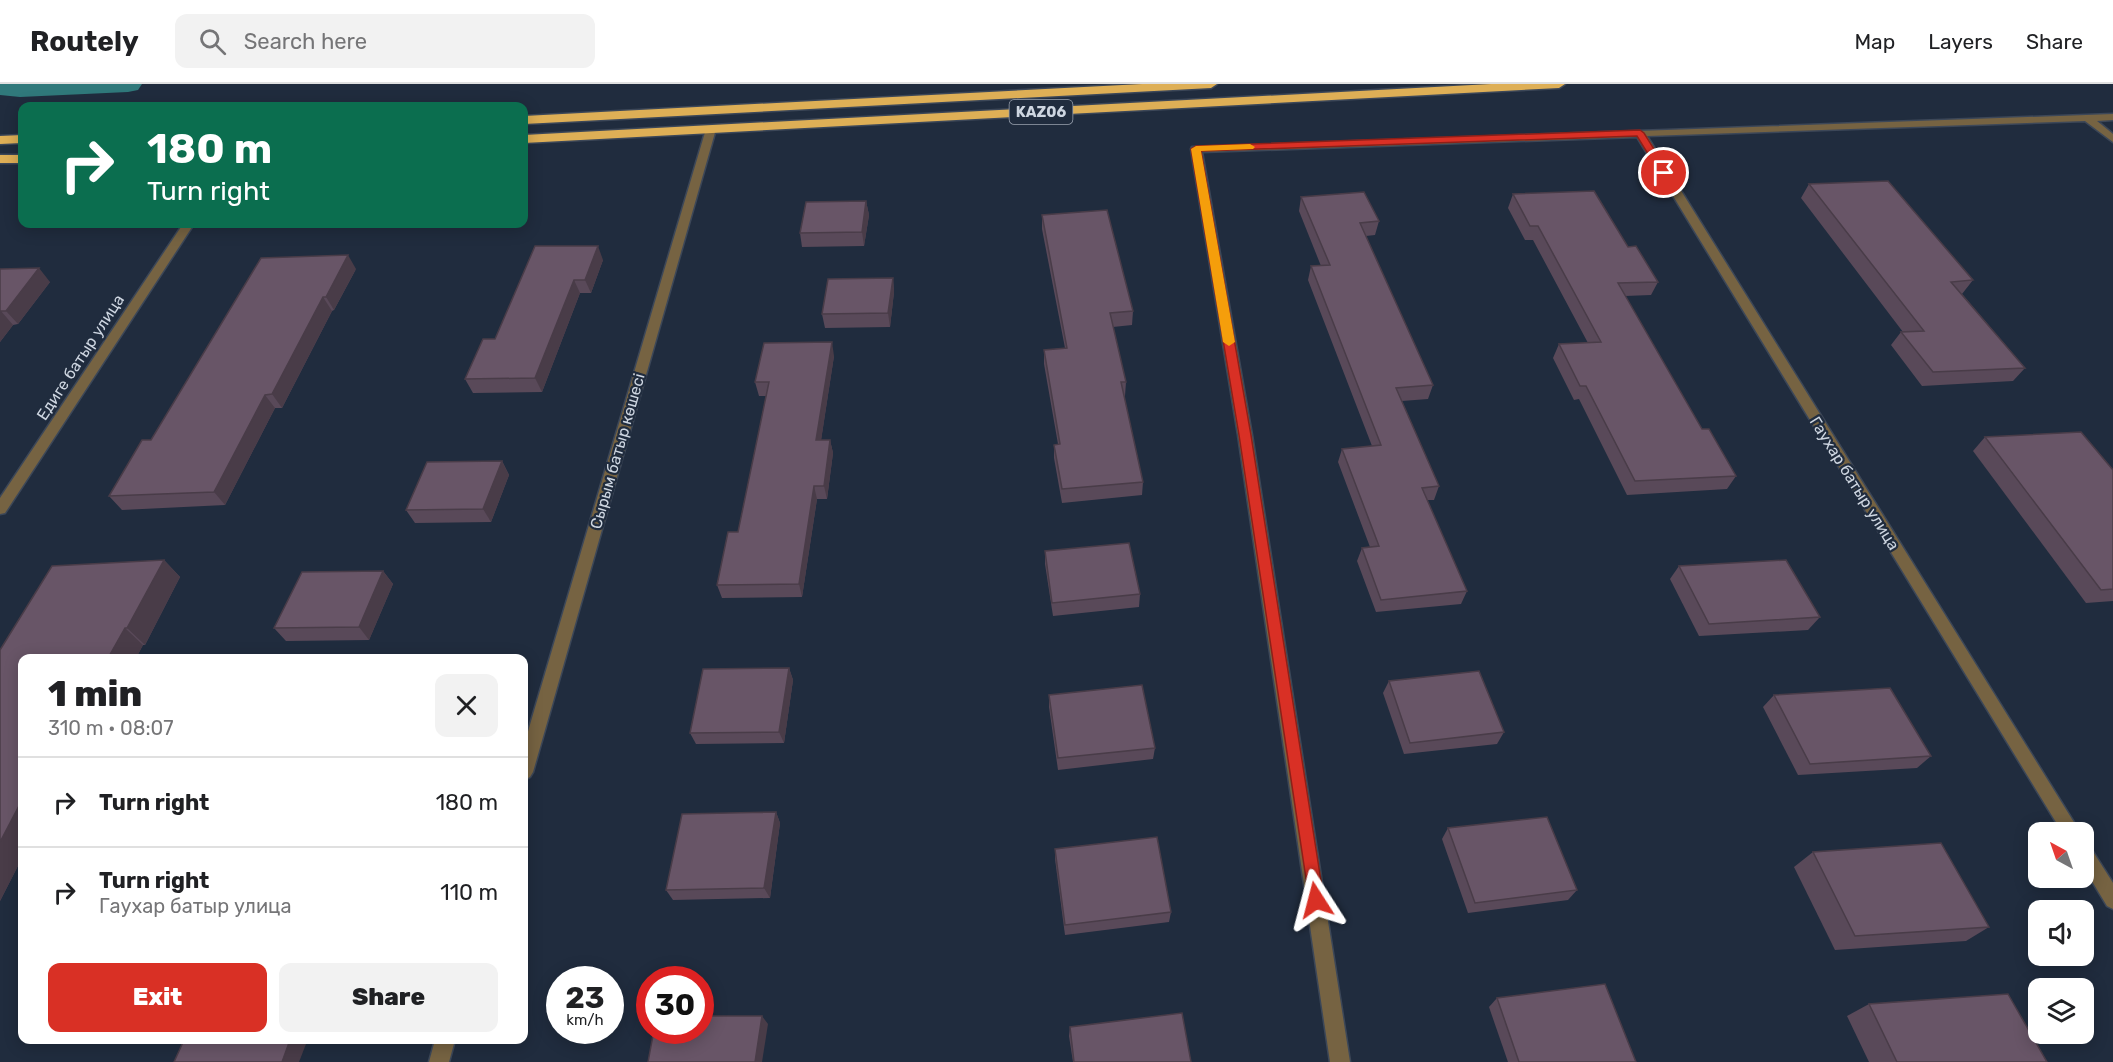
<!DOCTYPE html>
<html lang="en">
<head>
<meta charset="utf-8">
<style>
	body { margin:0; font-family:Rubik,sans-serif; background:#f2f2f2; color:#202124; height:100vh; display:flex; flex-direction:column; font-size:22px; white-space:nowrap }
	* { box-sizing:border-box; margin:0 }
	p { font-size:20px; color:#757577 }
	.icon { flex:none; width:33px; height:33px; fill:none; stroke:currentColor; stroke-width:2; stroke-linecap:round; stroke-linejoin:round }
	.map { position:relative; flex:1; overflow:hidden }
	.details { position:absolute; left:18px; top:570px; width:510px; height:390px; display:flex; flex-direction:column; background:#fff; border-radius:12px; box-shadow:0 3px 15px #0003 }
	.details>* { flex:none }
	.guide { position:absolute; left:18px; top:18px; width:510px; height:126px; border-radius:12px; box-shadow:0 3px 15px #0003; background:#0b6e4f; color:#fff; overflow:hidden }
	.needle { width:39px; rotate:320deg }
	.fabs { position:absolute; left:2028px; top:738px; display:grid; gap:12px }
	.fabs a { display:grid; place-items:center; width:66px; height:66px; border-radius:12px; background:#fff; box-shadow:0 3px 15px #0003; font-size:30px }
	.speed { position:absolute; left:546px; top:882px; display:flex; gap:12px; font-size:30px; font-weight:700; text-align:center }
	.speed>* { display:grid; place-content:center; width:78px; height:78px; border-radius:50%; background:#fff; box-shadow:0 3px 15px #0003; line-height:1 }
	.speed small { font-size:15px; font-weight:400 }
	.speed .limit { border:9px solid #d22; background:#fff; color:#111 }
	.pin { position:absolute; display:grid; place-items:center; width:51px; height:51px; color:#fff; margin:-26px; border:3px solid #fff; border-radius:50%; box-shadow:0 2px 6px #0007 }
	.me { position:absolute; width:66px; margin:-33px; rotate:351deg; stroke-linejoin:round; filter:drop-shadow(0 0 4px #0008) }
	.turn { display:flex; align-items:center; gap:21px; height:126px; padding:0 30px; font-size:27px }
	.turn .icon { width:78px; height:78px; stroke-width:2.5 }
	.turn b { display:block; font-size:42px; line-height:51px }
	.round { display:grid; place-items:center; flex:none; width:63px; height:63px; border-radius:12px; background:#f2f2f2 }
	.overview { display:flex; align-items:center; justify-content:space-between; height:102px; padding:0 30px }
	h1 { font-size:36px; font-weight:800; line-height:45px }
	.action { display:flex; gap:12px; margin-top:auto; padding:12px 30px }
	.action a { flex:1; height:69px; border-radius:12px; background:#d93025; color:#fff; font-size:24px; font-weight:800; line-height:69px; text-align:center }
	.action a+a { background:#f2f2f2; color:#202124 }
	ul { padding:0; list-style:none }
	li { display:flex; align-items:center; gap:18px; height:90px; padding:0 30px; border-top:2px solid #e0e0e0 }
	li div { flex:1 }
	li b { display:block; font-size:22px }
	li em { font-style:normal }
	header { display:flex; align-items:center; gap:36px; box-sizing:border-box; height:84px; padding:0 30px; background:#fff; border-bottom:2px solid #e0e0e0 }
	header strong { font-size:28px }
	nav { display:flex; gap:33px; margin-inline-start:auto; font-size:21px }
	.search { width:420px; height:54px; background:#f2f2f2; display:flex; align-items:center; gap:15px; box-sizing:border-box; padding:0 21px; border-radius:12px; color:#757577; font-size:22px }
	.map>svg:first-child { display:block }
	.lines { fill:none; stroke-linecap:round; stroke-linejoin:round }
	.canal { fill:#30797b; fill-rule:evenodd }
	.minor-casing { stroke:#3c4758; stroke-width:3 }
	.highway-casing { stroke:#3c4758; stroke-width:3 }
	.minor { fill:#766342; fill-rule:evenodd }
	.highway { fill:#deaf56; fill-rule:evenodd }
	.wall { fill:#594959 }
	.shaded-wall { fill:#493c48 }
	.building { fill:#685567; stroke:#493c48; stroke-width:1.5 }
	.route { fill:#d93025; stroke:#8d1f18; stroke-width:1.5 }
	.slow { fill:#f59e0b }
	.labels { text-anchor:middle; stroke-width:4.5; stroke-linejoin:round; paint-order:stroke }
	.shield { fill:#202c3e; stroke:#9aa3b0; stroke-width:1.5 }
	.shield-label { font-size:15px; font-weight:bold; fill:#ced6e1 }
	.street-label { font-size:16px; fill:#ced6e1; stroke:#202c3e }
</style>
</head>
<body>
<header>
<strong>Routely</strong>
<div class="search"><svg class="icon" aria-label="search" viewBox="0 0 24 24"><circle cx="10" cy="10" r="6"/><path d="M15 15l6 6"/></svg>Search here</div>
<nav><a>Map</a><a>Layers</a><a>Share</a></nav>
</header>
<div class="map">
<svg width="2113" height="978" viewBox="0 0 2113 978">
	<rect width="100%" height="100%" fill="#202c3e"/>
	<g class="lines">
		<!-- canal -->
		<path class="canal" d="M0,0H142L138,6L128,8L20,13L0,11Z"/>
		<defs>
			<g id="minor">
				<path d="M2113,30V36L2097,37L2113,50V58L2085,37L1647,52L2080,748H2062L1637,53L1202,68L1252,351L1350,978H1330L1238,351L1191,65L1192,63Z"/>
				<path d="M711,42L716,45L533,688L530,693L524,696V661L706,45Z"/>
				<path d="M183,140H194L5,429L0,430V414Z"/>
				<path d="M2084,761L2090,763L2113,799V825L2107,822L2084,784Z"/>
				<path d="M435,956H455L449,978H429Z"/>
			</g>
			<g id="highway">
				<path d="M1142,0H1217L1211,4L524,40V32Z"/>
				<path d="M1491,0H1565L1559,4L524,59V51Z"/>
				<path d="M22,51V59L0,60V52Z"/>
				<rect x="0" y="71" width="22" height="8"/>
			</g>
		</defs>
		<!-- minor casing -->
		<use href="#minor" class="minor-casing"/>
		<!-- highway casing -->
		<use href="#highway" class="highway-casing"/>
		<!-- minor -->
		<use href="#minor" class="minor"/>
		<!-- highway -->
		<use href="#highway" class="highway"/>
	</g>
	<!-- wall -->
	<g class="wall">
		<path d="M1809,100L1973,196L1962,210L2025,284L2013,297L1922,302L1891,261L1901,248H1903L1801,114Z"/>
		<path d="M1513,110L1628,163L1658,198L1651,211L1625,212L1702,345L1736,392L1727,405L1627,411L1579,315L1574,316L1553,274L1559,260L1588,259L1533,156H1525L1508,124Z"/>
		<path d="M1301,113L1379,137L1375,151L1366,152L1433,301L1428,315L1402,317L1439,402L1434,416H1427L1467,507L1461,520L1376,528L1357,477L1362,464L1370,463L1338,378L1342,365L1372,362L1308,196L1311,182H1321L1299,127Z"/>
		<path d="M866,117L869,131L864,162L802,163L800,149Z"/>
		<path d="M1042,131L1133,227L1132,241L1113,243L1126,298L1125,312H1124L1143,398L1142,411L1062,419L1054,374V361L1058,360L1044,280V266L1065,264L1042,145Z"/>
		<path d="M535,162L603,176L591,209H580L542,308L473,309L465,295L495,255Z"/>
		<path d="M0,185L50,198L18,240L13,241L0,258Z"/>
		<path d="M356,185L334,226L332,227L282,324H275L225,421L122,426L109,412L151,356Z"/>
		<path d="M893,194L894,208L890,243L825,244L822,230Z"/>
		<path d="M834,272L821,356H830L833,369L827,415H817L802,513L722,514L717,501L738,448L766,312H759L755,298Z"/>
		<path d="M1985,353L2113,386V517L2086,519L1973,367Z"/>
		<path d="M502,377L509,391L491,438L415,439L406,426Z"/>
		<path d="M1045,467L1140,510L1139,523L1053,532L1045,480Z"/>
		<path d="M164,476L180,493L145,561H143L136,574H22V774L0,817V566Z"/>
		<path d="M1679,482L1820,533L1808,546L1699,552L1670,495Z"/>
		<path d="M383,487L393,500L369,556L286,557L274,544Z"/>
		<path d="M789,584L793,596L784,659L696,660L690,649Z"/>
		<path d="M1389,597L1504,648L1497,660L1404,670L1383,609Z"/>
		<path d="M1049,611L1155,664L1153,675L1058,686L1049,623Z"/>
		<path d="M1774,611L1931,672L1917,684L1798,691L1763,623Z"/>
		<path d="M776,728L780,739L770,814L673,816L666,806Z"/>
		<path d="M1448,744L1577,806L1568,816L1468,829L1442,755Z"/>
		<path d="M1055,765L1171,828L1169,838L1065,851L1055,775Z"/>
		<path d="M1813,768L1989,843L1966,857L1835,866L1794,783Z"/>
		<path d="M1497,914L1636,978H1508L1489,923Z"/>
		<path d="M1869,920L2047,978H1869L1847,932Z"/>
		<path d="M1070,943L1191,978H1073L1069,952Z"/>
	</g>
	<!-- shaded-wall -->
	<g class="shaded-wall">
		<path d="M866,117L869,131L864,162L862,148Z"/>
		<path d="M598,162L603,176L591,209L585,196Z"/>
		<path d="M348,171L356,185L334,226L326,213Z"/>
		<path d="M39,184L50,198L18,240L6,227Z"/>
		<path d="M893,194L894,208L890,243L888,229Z"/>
		<path d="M574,196L580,209L542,308L535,294Z"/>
		<path d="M323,213L332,227L282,324L272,310Z"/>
		<path d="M1,227L13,241L0,258V228Z"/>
		<path d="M832,258L834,272L819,370L816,356Z"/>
		<path d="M265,311L275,324L225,421L214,408Z"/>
		<path d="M830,356L833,369L827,415L824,402Z"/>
		<path d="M502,377L509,391L491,438L483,425Z"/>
		<path d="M814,402L817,415L802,513L799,500Z"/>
		<path d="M164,476L180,493L145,561L127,544Z"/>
		<path d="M383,487L393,500L369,556L359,543Z"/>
		<path d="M125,544L143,561L136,574H108Z"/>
		<path d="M789,584L793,596L784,659L779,648Z"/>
		<path d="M22,716V774L0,817V758Z"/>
		<path d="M776,728L780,739L770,814L764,804Z"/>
		<path d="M762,932L768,940L762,978H755Z"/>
		<path d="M290,956H299L306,960L299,978H282Z"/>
	</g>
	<!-- building -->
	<g class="building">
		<path d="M1888,97L1973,196L1951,198L2025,284L1933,288L1901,248L1924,247L1809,100Z"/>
		<path d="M1594,107L1628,163L1636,162L1658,198L1618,199L1702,345H1709L1736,392L1635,397L1586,302H1580L1559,260L1601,258L1538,142H1530L1513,110Z"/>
		<path d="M1364,108L1379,137L1360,139L1433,301L1396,304L1439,402L1422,404L1467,507L1381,516L1362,464L1379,462L1342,365L1381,361L1311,182L1330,181L1301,113Z"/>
		<path d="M866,117L862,148L800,149L806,118Z"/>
		<path d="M1107,126L1133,227L1110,229L1126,298H1121L1143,398L1062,405L1054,361L1060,360L1044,266L1067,264L1042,131Z"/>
		<path d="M535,162H598L585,196H574L535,294L465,295L483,255H495Z"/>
		<path d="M348,171L326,213H323L272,310L265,311L214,408L109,412L142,356H151L261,174Z"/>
		<path d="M39,184L6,227H1L0,228V185Z"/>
		<path d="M893,194L888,229L822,230L828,195Z"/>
		<path d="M832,258L816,356H830L824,402H814L799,500L717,501L728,448H738L769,298H755L764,259Z"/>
		<path d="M2081,348L2113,386V505L2101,506L1985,353Z"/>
		<path d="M502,377L483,425L406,426L427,378Z"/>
		<path d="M1129,459L1140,510L1052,519L1045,467Z"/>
		<path d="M164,476L127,544H125L108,574H22V716L0,758V566L52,482Z"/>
		<path d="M1786,476L1820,533L1709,540L1679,482Z"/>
		<path d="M383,487L359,543L274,544L302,488Z"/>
		<path d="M789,584L779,648L690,649L703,585Z"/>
		<path d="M1479,587L1504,648L1410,659L1389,597Z"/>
		<path d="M1142,601L1155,664L1058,674L1049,611Z"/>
		<path d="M1890,604L1931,672L1810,680L1774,611Z"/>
		<path d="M776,728L764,804L666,806L682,730Z"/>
		<path d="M1547,733L1577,806L1475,819L1448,744Z"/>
		<path d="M1157,753L1171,828L1065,841L1055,765Z"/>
		<path d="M1941,759L1989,843L1855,852L1813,768Z"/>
		<path d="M1605,900L1636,978H1519L1497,914Z"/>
		<path d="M2008,910L2047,978H1897L1869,920Z"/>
		<path d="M1182,929L1191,978H1074L1070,943Z"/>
		<path d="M700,932H762L755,978H648L654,946H700Z"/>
		<path d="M184,956H290L282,978H174Z"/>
	</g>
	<!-- route -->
	<path class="route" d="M1640,46L1644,49L1669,89L1668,91H1661L1637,52L1201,67L1251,351L1324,816L1321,821L1316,824L1310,821L1239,351L1191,65L1196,62Z"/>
	<!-- slow -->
	<path class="slow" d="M1250,60L1255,63L1253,65L1201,67L1235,258L1229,262L1223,258L1191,65L1196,62Z"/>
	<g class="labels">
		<!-- shield labels -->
		<rect class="shield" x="1009.5" y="16" width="63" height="24" rx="4.5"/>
		<g class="shield-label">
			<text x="1041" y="33">KАZ06</text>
		</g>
		<!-- street labels -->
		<g class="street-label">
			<text transform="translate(80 273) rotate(-57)" y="6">Едиге батыр улица</text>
			<text transform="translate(617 367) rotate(-74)" y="6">Сырым батыр көшесі</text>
			<text transform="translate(1855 399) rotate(58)" y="6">Гаухар батыр улица</text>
		</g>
	</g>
</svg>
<div class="fabs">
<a><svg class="needle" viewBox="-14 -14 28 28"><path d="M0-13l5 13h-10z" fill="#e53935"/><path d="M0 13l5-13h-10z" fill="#757577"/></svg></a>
<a><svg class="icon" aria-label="sound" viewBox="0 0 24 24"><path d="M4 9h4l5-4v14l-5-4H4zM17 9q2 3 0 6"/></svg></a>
<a><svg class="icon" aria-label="layers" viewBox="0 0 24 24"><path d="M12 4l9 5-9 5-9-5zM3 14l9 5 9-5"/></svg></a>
</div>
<div class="speed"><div>23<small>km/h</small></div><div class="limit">30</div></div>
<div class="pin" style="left:1664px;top:89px;background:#d93025"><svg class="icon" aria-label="arrive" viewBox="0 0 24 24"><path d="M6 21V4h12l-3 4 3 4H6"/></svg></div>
<svg class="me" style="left:1316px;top:816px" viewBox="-20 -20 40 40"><path d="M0-17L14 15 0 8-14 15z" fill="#d93025" stroke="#fff" stroke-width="4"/></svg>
<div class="guide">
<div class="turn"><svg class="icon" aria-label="right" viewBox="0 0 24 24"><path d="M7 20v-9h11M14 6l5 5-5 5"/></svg><div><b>180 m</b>Turn right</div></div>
</div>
<section class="details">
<div class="overview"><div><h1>1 min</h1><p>310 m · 08:07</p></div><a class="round"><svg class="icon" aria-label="close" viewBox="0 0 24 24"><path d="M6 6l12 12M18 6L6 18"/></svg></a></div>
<ul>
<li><svg class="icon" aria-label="right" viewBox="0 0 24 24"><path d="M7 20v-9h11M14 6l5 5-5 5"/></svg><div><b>Turn right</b></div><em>180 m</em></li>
<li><svg class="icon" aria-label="right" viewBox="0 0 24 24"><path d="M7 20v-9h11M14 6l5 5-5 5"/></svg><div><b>Turn right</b><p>Гаухар батыр улица</p></div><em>110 m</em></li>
</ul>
<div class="action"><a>Exit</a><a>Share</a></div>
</section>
</div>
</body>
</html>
